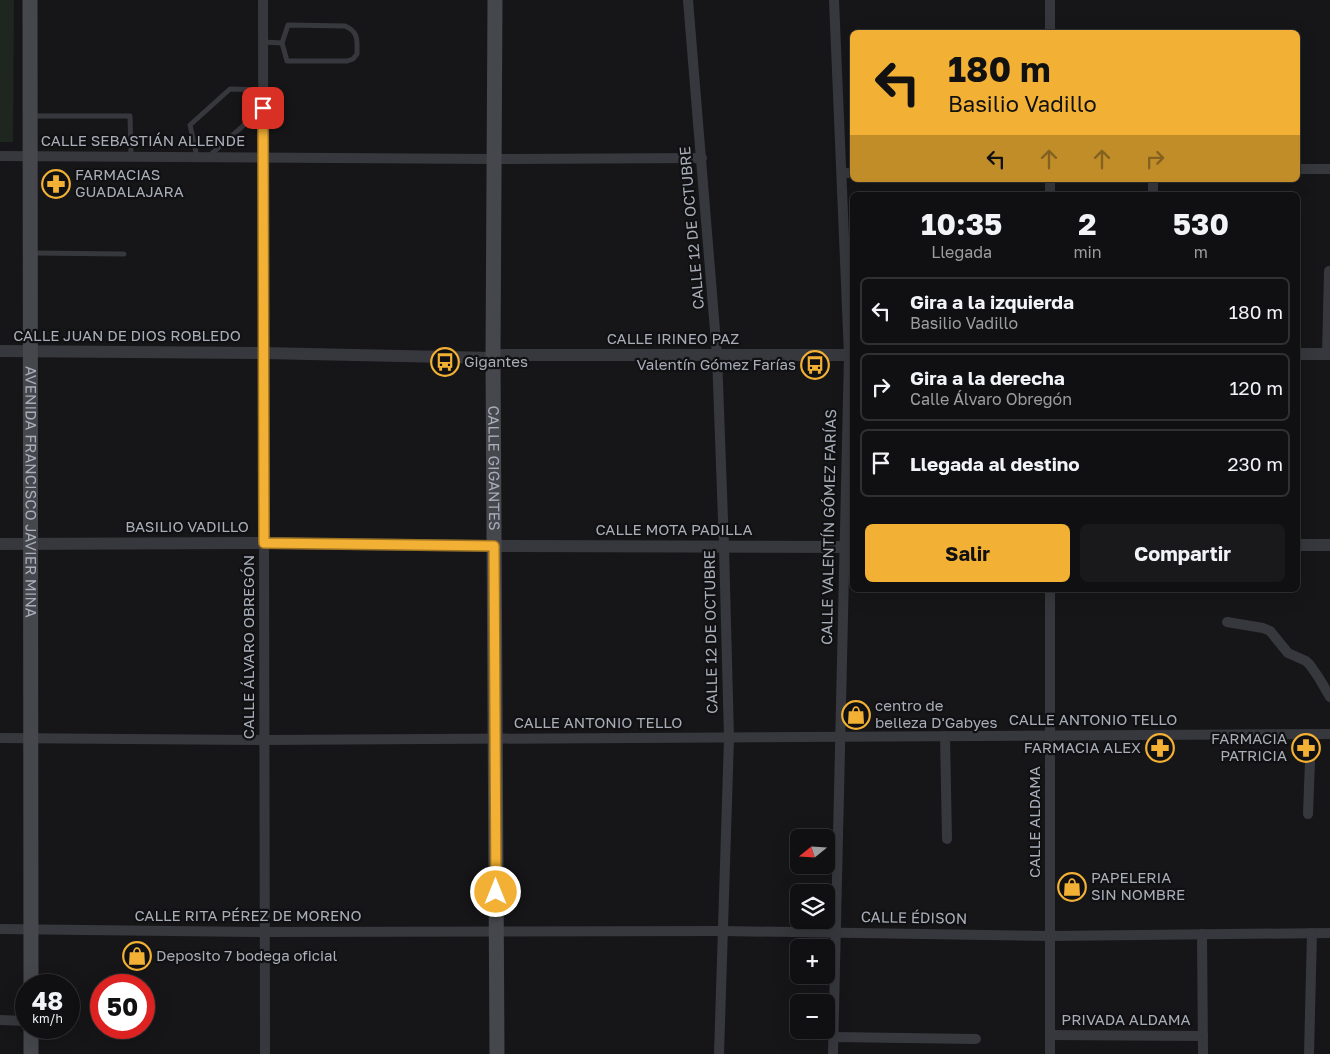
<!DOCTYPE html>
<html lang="es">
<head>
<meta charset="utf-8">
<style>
	body { margin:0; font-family:"Golos Text",sans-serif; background:#19191b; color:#f1f3f6; height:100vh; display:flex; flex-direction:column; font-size:19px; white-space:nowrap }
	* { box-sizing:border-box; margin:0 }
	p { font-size:16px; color:#9c9d9f }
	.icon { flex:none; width:28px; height:28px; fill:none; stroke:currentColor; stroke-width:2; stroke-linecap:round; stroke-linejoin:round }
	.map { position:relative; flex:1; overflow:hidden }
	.drawer { position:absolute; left:850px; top:192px; width:450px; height:400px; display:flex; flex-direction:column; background:#101012; border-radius:8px; box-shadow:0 5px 20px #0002,0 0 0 1px #303032 }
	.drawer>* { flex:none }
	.top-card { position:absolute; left:850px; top:30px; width:450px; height:152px; border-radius:8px; box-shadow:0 5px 20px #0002,0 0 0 1px #303032; background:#f2b134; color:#111; overflow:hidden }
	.needle { width:32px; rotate:252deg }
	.tools { position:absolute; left:790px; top:829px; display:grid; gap:10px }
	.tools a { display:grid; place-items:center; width:45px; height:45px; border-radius:8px; background:#101012; box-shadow:0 5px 20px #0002,0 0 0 1px #303032; font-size:25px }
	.speed { position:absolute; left:15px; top:974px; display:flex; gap:10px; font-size:25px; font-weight:700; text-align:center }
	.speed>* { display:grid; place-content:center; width:65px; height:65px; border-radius:50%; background:#101012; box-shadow:0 5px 20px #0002,0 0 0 1px #303032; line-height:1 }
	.speed small { font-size:12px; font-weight:400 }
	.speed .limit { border:8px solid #d22; background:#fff; color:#111 }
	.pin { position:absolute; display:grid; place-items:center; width:42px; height:42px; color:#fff; margin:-21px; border-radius:10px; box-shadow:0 2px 8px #0006 }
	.me { position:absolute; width:55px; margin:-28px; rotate:0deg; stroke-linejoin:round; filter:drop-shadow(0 0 4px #0008) }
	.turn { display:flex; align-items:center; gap:18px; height:105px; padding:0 15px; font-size:22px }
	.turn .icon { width:65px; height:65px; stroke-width:2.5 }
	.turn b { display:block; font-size:35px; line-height:42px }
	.lanes { display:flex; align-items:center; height:48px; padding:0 15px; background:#0003; justify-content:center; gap:25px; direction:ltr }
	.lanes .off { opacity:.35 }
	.eta { display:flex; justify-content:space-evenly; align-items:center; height:85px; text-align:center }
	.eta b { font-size:30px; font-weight:700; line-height:35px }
	.primary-button { display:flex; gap:10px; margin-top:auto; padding:10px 15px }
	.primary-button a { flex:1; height:58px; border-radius:8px; background:#f2b134; color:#111; font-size:20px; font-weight:700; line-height:58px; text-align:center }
	.primary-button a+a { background:#19191b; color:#f1f3f6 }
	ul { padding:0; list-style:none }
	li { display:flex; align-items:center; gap:15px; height:68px; margin:0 10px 8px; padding:0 5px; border:2px solid #303032; border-radius:8px }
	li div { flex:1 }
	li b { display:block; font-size:19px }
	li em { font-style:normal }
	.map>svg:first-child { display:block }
	.green { fill:#1e261f }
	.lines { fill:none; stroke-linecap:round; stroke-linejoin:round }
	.path { stroke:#3d3f44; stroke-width:2.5; stroke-dasharray:2.5 4; stroke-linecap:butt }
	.service { stroke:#37383d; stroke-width:5 }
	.minor { stroke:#37383d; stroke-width:10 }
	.tertiary { stroke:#37383d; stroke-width:12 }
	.secondary { stroke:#45474d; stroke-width:15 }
	.route-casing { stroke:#9d7322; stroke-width:12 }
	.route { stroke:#f2b134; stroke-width:9 }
	.labels { text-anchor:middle; stroke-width:4.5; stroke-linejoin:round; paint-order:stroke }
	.street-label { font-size:15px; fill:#a8adb8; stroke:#111113 }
	.poi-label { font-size:15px; fill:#a8adb8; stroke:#111113; text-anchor:start }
</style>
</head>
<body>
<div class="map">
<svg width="1330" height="1054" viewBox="0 0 1330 1054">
	<rect width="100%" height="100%" fill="#161618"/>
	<!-- green -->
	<path class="green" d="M0,0H14L13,142H0Z"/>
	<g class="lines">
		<!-- path -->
		<path class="path" d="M23,996V1011"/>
		<!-- service -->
		<g class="service">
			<path d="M288,25L345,26C359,32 357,40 357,54L353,59L347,61H287L282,43Z"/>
			<path d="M263,42L282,43"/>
			<path d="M31,116H130L131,156"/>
			<path d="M209,156L262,109"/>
			<path d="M197,157L190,125L230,89L263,90"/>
			<path d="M33,253L124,254"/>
		</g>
		<!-- minor -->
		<g class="minor">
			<path d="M263,0L265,1054"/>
			<path d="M688,0L717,355L724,547L729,738L719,1054"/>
			<path d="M1050,0V32"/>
			<path d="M0,156L495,159L702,158"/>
			<path d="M1298,169H1330"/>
			<path d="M842,173H852"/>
			<path d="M1050,180V195"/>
			<path d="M1153,195V180"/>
			<path d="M1327,354L1329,271"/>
			<path d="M1227,622L1263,628L1270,631L1288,653L1306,661L1310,665L1319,678L1330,697"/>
			<path d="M945,736L947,839"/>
			<path d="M0,738L264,740L1330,734"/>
			<path d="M1308,814L1311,734"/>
			<path d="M0,929L265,932L723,931L1050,936L1330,933"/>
			<path d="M1202,934L1203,1054"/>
			<path d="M0,1020L26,1021"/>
			<path d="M1050,1035L1203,1036"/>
			<path d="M833,1037L976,1039"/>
			<path d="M833,1054L849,355L834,0"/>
			<path d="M1050,1054V590"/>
			<path d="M1309,1054L1312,933"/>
		</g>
		<!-- tertiary -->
		<g class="tertiary">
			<path d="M0,351L263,353L493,358L501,355H852"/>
			<path d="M1298,354H1330"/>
			<path d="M0,544L264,543L494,546L852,547"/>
			<path d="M1298,545H1330"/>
		</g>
		<!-- secondary -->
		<g class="secondary">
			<path id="s1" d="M30,0L31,985"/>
			<path id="s2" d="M495,0L493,358L497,1054"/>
			<path d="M31,1028V1054"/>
		</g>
	</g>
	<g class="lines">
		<defs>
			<path id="route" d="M263,108L264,543L494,546L496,892"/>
		</defs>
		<!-- route casing -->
		<use href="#route" class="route-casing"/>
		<!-- route -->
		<use href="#route" class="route"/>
	</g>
	<!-- icons -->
	<defs>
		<symbol id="pharmacy-ring" viewBox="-11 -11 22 22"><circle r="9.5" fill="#111113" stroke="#f2b134" stroke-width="1.5"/><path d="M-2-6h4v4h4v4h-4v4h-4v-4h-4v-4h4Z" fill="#f2b134"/></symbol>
		<symbol id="bus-ring" viewBox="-11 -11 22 22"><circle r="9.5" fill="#111113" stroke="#f2b134" stroke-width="1.5"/><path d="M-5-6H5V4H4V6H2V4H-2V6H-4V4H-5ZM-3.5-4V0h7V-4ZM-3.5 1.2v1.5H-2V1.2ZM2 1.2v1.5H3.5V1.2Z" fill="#f2b134"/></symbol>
		<symbol id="shop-ring" viewBox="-11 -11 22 22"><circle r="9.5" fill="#111113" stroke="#f2b134" stroke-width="1.5"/><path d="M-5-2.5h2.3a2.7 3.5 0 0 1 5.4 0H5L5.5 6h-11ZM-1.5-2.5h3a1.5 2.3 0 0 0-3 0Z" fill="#f2b134"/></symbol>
	</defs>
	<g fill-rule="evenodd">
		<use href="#pharmacy-ring" x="40" y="168" width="32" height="32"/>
		<use href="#bus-ring" x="429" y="346" width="32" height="32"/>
		<use href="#bus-ring" x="799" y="349" width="32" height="32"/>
		<use href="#shop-ring" x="840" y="699" width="32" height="32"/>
		<use href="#pharmacy-ring" x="1144" y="732" width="32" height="32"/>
		<use href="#pharmacy-ring" x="1290" y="732" width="32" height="32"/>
		<use href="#shop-ring" x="1056" y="871" width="32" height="32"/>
		<use href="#shop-ring" x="121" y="940" width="32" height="32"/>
	</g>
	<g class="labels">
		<!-- street labels -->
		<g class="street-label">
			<text x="143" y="146">CALLE SEBASTIÁN ALLENDE</text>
			<text transform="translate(692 228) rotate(-95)" y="5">CALLE 12 DE OCTUBRE</text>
			<text x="127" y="341">CALLE JUAN DE DIOS ROBLEDO</text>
			<text x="673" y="344">CALLE IRINEO PAZ</text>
			<text dy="5" stroke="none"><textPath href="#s2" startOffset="468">CALLE GIGANTES</textPath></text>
			<text dy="5" stroke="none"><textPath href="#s1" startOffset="492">AVENIDA FRANCISCO JAVIER MINA</textPath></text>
			<text x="187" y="532">BASILIO VADILLO</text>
			<text transform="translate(829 527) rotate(-89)" y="5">CALLE VALENTÍN GÓMEZ FARÍAS</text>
			<text x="674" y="535">CALLE MOTA PADILLA</text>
			<text transform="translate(711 632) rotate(-91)" y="5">CALLE 12 DE OCTUBRE</text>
			<text transform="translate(249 647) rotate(-90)" y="5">CALLE ÁLVARO OBREGÓN</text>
			<text x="1093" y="725">CALLE ANTONIO TELLO</text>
			<text x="598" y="728">CALLE ANTONIO TELLO</text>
			<text transform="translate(1035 822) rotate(-90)" y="5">CALLE ALDAMA</text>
			<text x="248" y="921">CALLE RITA PÉREZ DE MORENO</text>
			<text transform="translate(914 918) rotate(1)" y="5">CALLE ÉDISON</text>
			<text x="1126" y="1025">PRIVADA ALDAMA</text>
		</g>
		<!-- poi labels -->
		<g class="poi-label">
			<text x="75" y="180">FARMACIAS<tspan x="75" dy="17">GUADALAJARA</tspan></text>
			<text x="464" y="367">Gigantes</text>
			<text x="796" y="370" text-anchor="end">Valentín Gómez Farías</text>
			<text x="875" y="711">centro de<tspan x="875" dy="17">belleza D'Gabyes</tspan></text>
			<text x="1287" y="744" text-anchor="end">FARMACIA<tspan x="1287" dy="17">PATRICIA</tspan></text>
			<text x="1141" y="753" text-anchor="end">FARMACIA ALEX</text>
			<text x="1091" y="883">PAPELERIA<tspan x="1091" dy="17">SIN NOMBRE</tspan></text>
			<text x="156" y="961">Deposito 7 bodega oficial</text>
		</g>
	</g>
</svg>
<div class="tools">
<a><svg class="needle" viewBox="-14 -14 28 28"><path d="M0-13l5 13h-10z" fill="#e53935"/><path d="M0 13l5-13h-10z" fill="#9c9d9f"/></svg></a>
<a><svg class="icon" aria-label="layers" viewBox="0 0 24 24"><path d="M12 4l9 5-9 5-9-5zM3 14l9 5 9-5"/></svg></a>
<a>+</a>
<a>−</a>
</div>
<div class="speed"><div>48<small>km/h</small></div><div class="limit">50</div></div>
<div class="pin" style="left:263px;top:108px;background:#d93025"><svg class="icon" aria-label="arrive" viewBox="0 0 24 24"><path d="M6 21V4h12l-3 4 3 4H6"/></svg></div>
<svg class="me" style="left:496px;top:892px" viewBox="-20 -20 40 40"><circle r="17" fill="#f2b134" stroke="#fff" stroke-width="3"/><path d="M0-11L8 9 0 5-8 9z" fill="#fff"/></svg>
<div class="top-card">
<div class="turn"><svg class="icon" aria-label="left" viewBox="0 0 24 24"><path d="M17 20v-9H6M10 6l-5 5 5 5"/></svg><div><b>180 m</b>Basilio Vadillo</div></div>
<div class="lanes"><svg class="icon" aria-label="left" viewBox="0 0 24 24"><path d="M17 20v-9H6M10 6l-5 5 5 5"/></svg><svg class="icon off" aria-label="ahead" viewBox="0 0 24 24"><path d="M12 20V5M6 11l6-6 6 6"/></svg><svg class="icon off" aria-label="ahead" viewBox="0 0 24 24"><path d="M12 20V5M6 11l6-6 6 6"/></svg><svg class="icon off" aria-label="right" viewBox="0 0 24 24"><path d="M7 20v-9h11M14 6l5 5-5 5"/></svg></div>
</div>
<section class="drawer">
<div class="eta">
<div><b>10:35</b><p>Llegada</p></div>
<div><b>2</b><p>min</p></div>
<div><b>530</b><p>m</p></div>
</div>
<ul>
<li><svg class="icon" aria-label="left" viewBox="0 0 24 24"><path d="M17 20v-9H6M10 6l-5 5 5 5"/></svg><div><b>Gira a la izquierda</b><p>Basilio Vadillo</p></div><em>180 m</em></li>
<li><svg class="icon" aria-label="right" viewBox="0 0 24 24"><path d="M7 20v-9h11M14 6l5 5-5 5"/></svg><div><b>Gira a la derecha</b><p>Calle Álvaro Obregón</p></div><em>120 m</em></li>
<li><svg class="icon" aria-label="arrive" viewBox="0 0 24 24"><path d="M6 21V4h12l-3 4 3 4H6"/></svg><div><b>Llegada al destino</b></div><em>230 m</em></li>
</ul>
<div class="primary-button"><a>Salir</a><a>Compartir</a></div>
</section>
</div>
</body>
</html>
